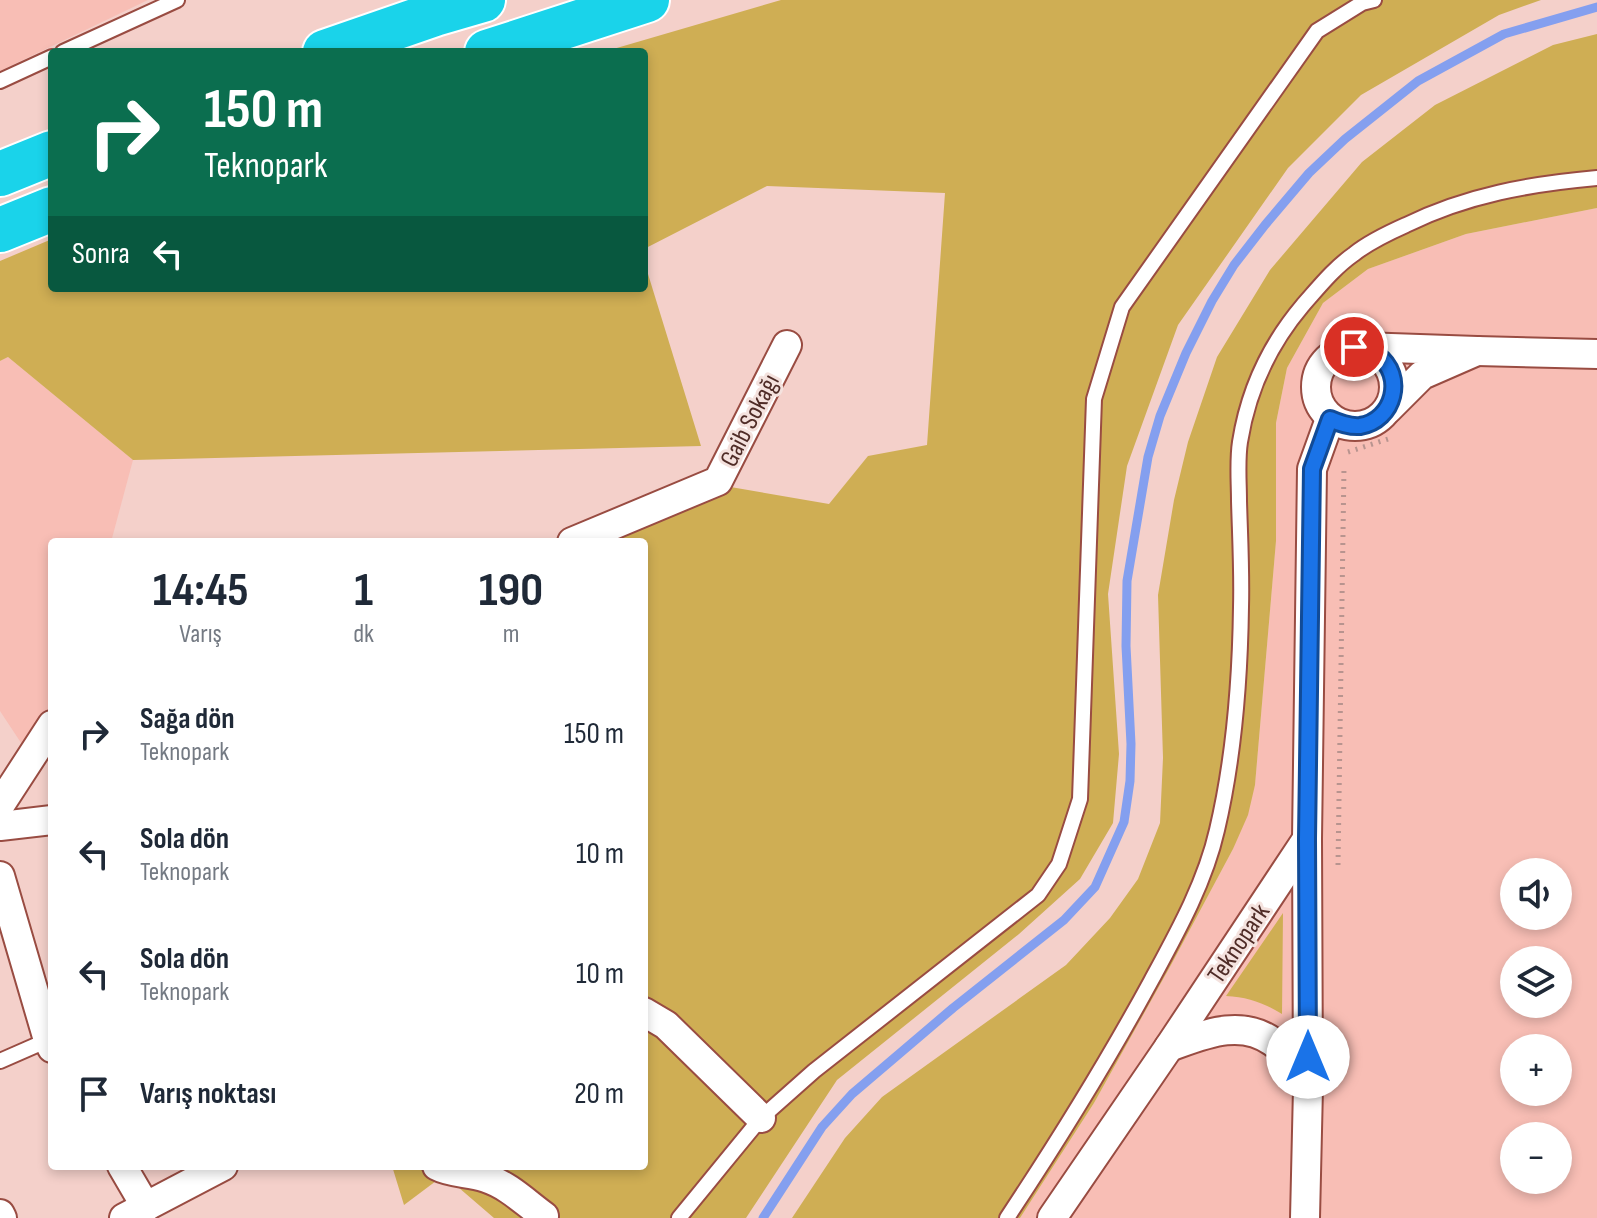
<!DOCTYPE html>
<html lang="tr">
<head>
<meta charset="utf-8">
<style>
	body { margin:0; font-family:"Sofia Sans Condensed",sans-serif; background:#f6f6f7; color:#1f2937; height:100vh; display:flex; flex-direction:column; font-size:30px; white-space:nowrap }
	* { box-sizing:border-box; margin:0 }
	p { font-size:26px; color:#747a83 }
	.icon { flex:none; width:44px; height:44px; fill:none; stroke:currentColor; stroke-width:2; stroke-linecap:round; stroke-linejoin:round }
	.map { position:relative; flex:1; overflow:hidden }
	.panel { position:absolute; left:48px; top:538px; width:600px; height:632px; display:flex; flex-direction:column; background:#fff; border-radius:8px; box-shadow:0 4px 12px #0003 }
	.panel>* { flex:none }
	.hud { position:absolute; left:48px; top:48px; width:600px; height:244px; border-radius:8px; box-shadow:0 4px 12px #0003; background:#0b6e4f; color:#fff; overflow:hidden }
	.controls { position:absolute; left:1500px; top:858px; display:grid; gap:16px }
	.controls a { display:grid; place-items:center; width:72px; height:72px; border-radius:50%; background:#fff; box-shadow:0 4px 12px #0003; font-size:40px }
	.pin { position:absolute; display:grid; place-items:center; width:68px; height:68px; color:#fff; margin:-34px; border:4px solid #fff; border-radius:50%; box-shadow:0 2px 8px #0007 }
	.me { position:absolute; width:88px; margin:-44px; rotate:0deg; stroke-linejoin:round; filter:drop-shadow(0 0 6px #0008) }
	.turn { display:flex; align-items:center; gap:28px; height:168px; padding:0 24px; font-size:36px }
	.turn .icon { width:104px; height:104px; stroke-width:2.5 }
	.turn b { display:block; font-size:56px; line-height:68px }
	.then { display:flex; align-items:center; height:76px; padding:0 24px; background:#0003; gap:16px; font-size:30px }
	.eta { display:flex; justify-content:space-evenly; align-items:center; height:136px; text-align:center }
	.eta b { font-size:48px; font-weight:700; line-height:56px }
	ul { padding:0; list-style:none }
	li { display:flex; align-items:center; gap:24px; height:120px; padding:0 24px }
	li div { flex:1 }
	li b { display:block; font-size:30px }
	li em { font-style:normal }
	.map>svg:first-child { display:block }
	.built { fill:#f8beb5; fill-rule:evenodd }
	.green { fill:#cfae54 }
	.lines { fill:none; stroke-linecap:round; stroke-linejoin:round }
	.stream { stroke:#849fef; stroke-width:9 }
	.lane-casing { stroke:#994c42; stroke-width:18 }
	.street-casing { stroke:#994c42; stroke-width:32 }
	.highway-casing { stroke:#fff; stroke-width:48 }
	.path { stroke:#b8948f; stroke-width:5; stroke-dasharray:2 6; stroke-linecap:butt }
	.lane { stroke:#fff; stroke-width:14 }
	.street { stroke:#fff; stroke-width:28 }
	.highway { stroke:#1ad3ea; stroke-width:44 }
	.route-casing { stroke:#114b97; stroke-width:20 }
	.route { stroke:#1a73e8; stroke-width:14 }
	.labels { text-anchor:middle; stroke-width:6; stroke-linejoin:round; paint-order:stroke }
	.street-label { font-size:26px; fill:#4f2c27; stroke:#f4e2de }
</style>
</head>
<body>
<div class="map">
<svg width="1597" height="1218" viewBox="0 0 1597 1218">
	<rect width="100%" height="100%" fill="#f4d0ca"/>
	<!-- built -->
	<g class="built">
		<path d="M0,0H148L0,71Z"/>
		<path d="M1597,208V1218H1020L1094,1103L1171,965L1233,849L1255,785L1276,541V423L1287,368L1323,303L1368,269L1466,234ZM1514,872H1558V916H1514ZM1514,960H1558V1004H1514ZM1514,1048H1558V1092H1514ZM1514,1136H1558V1180H1514Z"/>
		<path d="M8,357L133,460L111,542H52V729L33,761L0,711V361Z"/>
	</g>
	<!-- green -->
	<g class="green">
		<path d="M781,0H1541L1499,15L1361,95L1288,168L1178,325L1127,466L1108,594L1119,754L1113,823L1080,879L1019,934L837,1080L746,1218H494L444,1175L404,1205L392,1166H644V542H590L719,485L829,504L868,456L927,445L945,193L767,186L644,249V52H603Z"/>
		<path d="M1597,34V208L1466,234L1368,269L1323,303L1287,368L1276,423V541L1255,785L1248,815L1233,849L1171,965L1094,1103L1020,1218H792L845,1138L882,1097L1066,965L1110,918L1138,879L1160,823L1163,758L1158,595L1174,500L1188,442L1217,357L1270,270L1362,162L1435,105L1553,45Z"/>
		<path d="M52,239V288H644V261L701,446L133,460L8,357L0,361V261Z"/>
		<path d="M1283,913L1282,1014C1264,1003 1248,997 1226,996Z"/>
	</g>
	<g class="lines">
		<!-- stream -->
		<path class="stream" d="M763,1218L822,1127L852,1094L953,1008L1064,920L1095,887L1124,822L1130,781L1131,744L1126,646L1127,581L1148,457L1160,416L1186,353L1212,301L1234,265L1265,225L1309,173L1345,139L1418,81L1504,34L1597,7"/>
		<defs>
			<g id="lane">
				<path d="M63,52L177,0"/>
				<path d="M0,81L52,57"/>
				<path d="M0,1061L48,1040"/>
				<path d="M679,1218L761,1118L814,1071L1038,895L1059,864L1080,799L1094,399L1122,307L1317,31L1362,3L1374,0"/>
				<path d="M1007,1218C1058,1141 1107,1062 1151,981C1177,933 1205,883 1217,830C1234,758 1240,681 1241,607C1242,572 1240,536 1239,501C1239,482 1237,461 1240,442C1248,391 1270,344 1303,305C1319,287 1334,268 1354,254C1369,242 1388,233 1406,225C1467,195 1530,184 1597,178"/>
			</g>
			<g id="street">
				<path d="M1362,347L1477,351L1422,375L1388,409"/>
				<circle cx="1355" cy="387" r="39"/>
				<path d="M1477,351L1597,354"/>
				<path d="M572,542L718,481L787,345"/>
				<path d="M0,805L52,725"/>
				<path d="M0,826L52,820"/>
				<path d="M0,876L48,1040L52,1048"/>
				<path d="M644,1012L666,1025L761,1118"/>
				<path d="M1169,1047C1203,1035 1240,1018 1273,1042C1279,1047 1288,1052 1293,1059C1298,1067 1302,1078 1307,1087"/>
				<path d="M122,1166L146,1207"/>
				<path d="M437,1166C452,1174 470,1172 486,1178C508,1185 526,1203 544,1216"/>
				<path d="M0,1214L2,1218"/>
				<path d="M124,1218L223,1166"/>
				<path d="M1052,1218L1169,1047L1307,839"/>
				<path d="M1305,1218L1308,1088L1307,839L1312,469L1330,419"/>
			</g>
			<g id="highway">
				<path d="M325,52L435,14L483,0"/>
				<path d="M487,52L647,0"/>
				<path d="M0,174L52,153"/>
				<path d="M0,230L52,209"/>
			</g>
		</defs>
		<!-- lane casing -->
		<use href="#lane" class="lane-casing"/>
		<!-- street casing -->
		<use href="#street" class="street-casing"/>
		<!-- highway casing -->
		<use href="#highway" class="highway-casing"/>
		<!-- path -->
		<g class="path">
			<path d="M1348,452L1388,439"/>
			<path d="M1338,865L1344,467"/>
		</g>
		<!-- lane -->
		<use href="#lane" class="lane"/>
		<!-- street -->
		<use href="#street" class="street"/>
		<!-- highway -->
		<use href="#highway" class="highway"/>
	</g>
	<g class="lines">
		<defs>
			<path id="route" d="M1308,1057L1307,839L1312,469L1330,419C1339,423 1349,427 1360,426C1394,421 1406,375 1377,355C1370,350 1362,348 1354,347"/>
		</defs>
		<!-- route casing -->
		<use href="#route" class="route-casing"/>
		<!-- route -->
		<use href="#route" class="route"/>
	</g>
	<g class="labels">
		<!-- street labels -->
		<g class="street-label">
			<text transform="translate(749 420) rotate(-63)" y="9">Gaib Sokağı</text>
			<text transform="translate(1238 943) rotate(-56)" y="9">Teknopark</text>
		</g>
	</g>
</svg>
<div class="controls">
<a><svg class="icon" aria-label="sound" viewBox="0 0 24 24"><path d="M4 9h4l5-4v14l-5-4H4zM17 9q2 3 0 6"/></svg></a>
<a><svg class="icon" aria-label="layers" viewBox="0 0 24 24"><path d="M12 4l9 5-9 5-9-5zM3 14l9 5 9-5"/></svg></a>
<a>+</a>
<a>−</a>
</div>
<div class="pin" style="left:1354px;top:347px;background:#d93025"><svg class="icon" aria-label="arrive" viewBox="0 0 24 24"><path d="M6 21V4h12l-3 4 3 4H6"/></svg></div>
<svg class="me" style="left:1308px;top:1057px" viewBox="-20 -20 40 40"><circle r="19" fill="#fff"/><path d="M0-13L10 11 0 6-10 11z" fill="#1a73e8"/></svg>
<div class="hud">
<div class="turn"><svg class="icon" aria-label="right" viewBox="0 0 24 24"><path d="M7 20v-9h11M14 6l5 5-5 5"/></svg><div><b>150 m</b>Teknopark</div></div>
<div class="then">Sonra<svg class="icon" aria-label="left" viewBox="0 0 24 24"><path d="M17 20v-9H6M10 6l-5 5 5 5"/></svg></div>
</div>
<section class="panel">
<div class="eta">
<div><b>14:45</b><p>Varış</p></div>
<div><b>1</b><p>dk</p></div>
<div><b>190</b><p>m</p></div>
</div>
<ul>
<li><svg class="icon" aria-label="right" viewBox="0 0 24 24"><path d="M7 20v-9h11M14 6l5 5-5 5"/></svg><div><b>Sağa dön</b><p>Teknopark</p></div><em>150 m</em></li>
<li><svg class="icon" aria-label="left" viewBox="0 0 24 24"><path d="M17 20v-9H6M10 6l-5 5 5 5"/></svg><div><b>Sola dön</b><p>Teknopark</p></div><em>10 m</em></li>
<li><svg class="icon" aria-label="left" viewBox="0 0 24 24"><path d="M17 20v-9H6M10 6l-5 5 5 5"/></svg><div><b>Sola dön</b><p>Teknopark</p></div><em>10 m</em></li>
<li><svg class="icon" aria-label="arrive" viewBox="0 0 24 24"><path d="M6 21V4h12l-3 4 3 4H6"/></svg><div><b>Varış noktası</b></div><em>20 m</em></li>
</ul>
</section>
</div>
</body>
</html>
